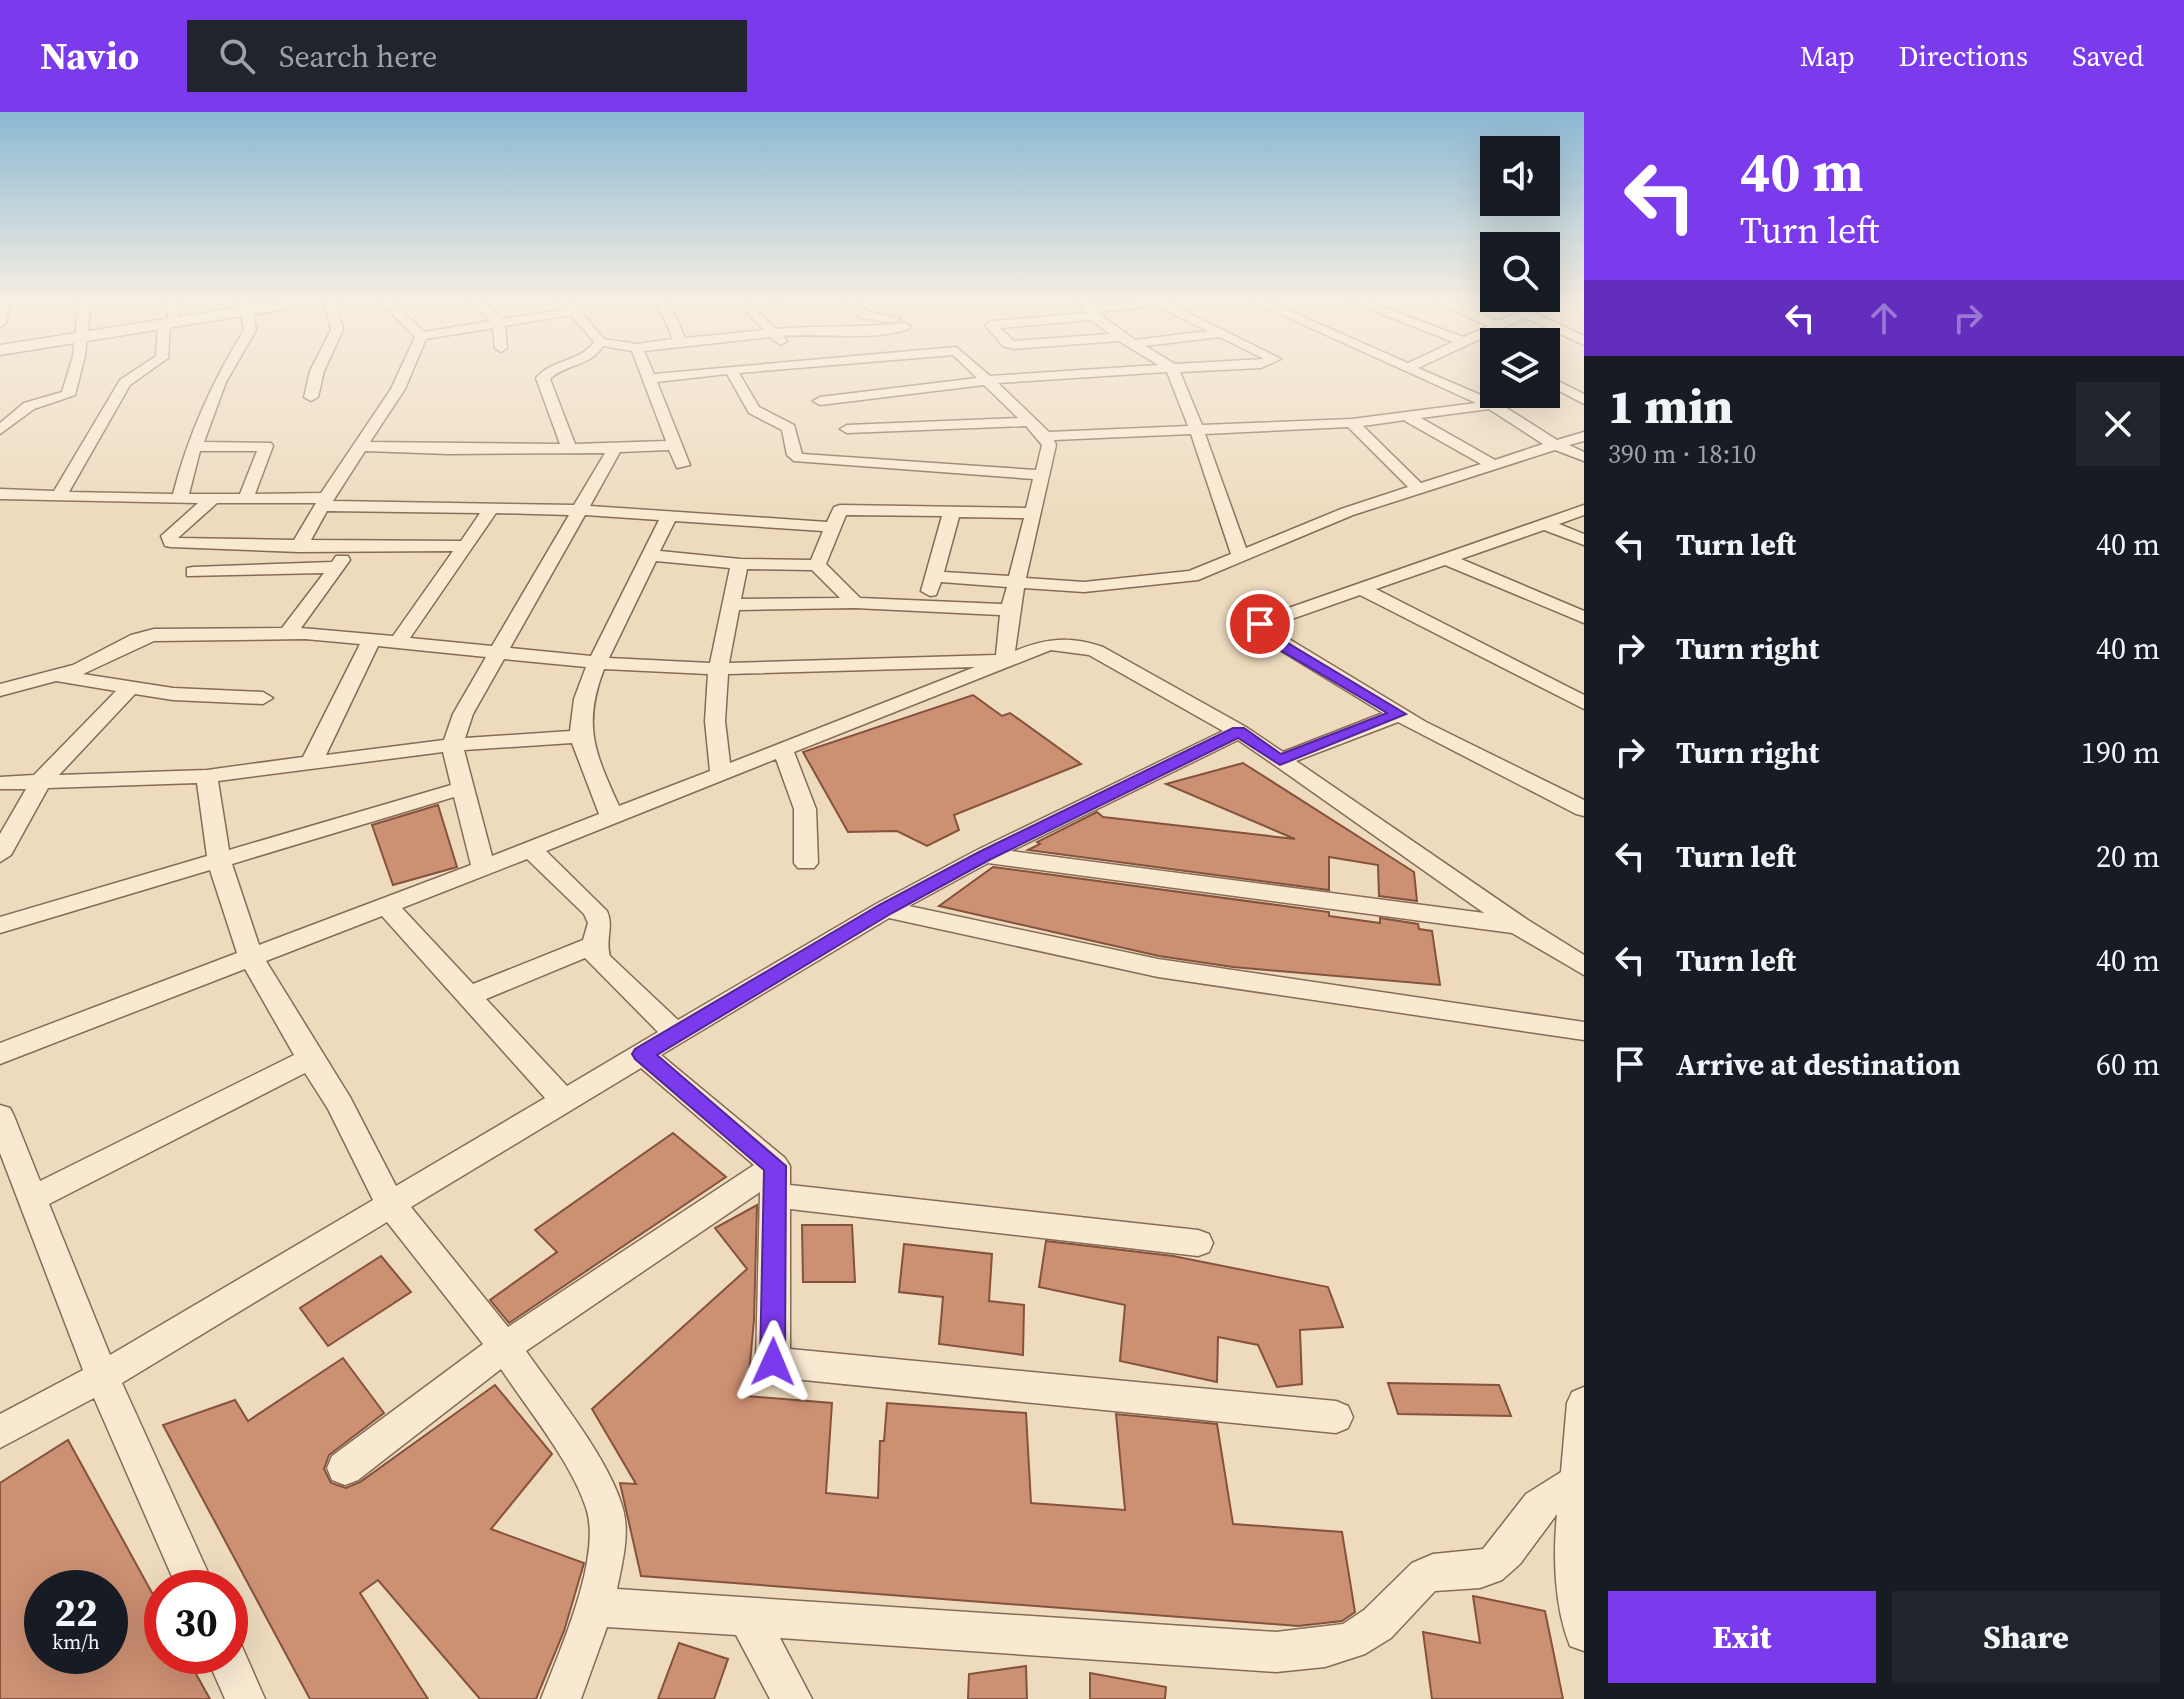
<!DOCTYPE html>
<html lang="en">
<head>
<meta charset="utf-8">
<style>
	body { margin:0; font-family:"Source Serif 4",serif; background:#20242c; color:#f1f3f6; height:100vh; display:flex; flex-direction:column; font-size:30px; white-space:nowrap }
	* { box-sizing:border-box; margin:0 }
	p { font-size:26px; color:#9ea1a6 }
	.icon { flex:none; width:44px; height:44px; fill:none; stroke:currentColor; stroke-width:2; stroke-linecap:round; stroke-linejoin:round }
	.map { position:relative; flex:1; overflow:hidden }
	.details { display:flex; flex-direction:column; background:#171b24; width:600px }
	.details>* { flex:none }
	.banner { background:#7c3aed; color:#fff; overflow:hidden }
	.fabs { position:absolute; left:1480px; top:24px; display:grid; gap:16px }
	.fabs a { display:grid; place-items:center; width:80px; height:80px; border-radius:0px; background:#171b24; box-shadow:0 8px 32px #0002; font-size:40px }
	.speed { position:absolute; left:24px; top:1458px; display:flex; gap:16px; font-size:40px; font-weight:700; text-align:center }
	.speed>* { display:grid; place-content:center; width:104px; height:104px; border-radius:50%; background:#171b24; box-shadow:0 8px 32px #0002; line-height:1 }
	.speed small { font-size:20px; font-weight:400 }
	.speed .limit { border:12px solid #d22; background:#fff; color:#111 }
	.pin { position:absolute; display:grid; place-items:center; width:68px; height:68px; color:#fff; margin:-34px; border:4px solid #fff; border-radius:50%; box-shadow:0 2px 8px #0007 }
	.me { position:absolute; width:88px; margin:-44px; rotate:1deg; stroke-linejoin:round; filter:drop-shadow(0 0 6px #0008) }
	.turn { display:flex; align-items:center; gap:28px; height:168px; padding:0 24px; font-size:36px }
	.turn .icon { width:104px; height:104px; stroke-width:2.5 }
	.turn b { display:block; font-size:56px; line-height:68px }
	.lanes { display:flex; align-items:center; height:76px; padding:0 24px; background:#0003; justify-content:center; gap:40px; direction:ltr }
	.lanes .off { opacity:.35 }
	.round { display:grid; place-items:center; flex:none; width:84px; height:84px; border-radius:0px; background:#20242c }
	.headline { display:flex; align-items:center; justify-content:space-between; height:136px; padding:0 24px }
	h1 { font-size:48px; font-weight:800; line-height:60px }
	.button { display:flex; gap:16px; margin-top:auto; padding:16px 24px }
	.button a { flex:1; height:92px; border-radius:0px; background:#7c3aed; color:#fff; font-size:32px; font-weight:800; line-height:92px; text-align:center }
	.button a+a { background:#20242c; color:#f1f3f6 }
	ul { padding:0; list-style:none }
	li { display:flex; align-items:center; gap:24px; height:104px; padding:0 24px }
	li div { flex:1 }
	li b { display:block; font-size:30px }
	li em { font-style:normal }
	header { display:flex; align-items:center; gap:48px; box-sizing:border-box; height:112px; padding:0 40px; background:#7c3aed; color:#fff }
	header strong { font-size:38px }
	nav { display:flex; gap:44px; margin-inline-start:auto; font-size:28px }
	.search { width:560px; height:72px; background:#20242c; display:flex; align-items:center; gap:20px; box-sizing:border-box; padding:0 28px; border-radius:0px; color:#9ea1a6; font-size:30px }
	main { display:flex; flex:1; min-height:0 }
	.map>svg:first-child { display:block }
	.building { fill:#cc9073; stroke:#85523d; stroke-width:2; fill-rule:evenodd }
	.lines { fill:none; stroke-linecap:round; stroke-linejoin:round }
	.minor-casing { stroke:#866b57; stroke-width:3 }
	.tertiary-casing { stroke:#866b57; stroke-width:3 }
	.minor { fill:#f9e9d1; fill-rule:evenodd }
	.tertiary { fill:#f9e9d1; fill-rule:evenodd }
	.route { fill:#7c3aed; stroke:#51269a; stroke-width:2 }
</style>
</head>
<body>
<header>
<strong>Navio</strong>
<div class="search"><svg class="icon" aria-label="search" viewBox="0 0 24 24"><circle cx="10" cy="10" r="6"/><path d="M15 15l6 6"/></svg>Search here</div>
<nav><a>Map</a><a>Directions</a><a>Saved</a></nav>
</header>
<main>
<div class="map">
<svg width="1584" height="1587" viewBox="0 0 1584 1587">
	<rect width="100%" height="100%" fill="#eedbbe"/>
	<!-- building -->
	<g class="building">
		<path d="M973,583L1002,604L1010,601L1081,652L954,703L959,718L927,734L897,719L848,720L803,640Z"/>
		<path d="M1243,651L1414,760L1417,789L1379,784L1378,753L1329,745V778L1028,738L1040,732L1037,730L1097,700L1103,705L1295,727L1166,672Z"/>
		<path d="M438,693L457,755L393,773L372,713Z"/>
		<path d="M993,755L1329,800V804L1380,811V806L1418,812L1419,817L1432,819L1440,873L1233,855L1159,844L939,794Z"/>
		<path d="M673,1021L726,1065L509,1211L490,1188L557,1140L535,1118Z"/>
		<path d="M757,1093L754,1208L747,1284L832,1291L826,1381L878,1386L880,1329H884L887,1291L1026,1301L1031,1391L1125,1398L1116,1302L1217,1312L1233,1412L1342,1420L1355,1500L1342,1509L1298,1514L641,1464L620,1371L636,1372L592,1297L747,1157L715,1116Z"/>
		<path d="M802,1113H852L855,1170H803Z"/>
		<path d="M1046,1129L1173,1144L1328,1175L1343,1215L1300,1218L1302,1272L1277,1275L1258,1233L1218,1225L1217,1270L1120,1249L1125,1193L1039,1175Z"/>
		<path d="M904,1132L992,1142L989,1189L1024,1193L1023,1243L939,1232L943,1185L899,1180Z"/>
		<path d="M381,1144L411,1180L328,1234L300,1196Z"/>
		<path d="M343,1246L384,1301L329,1343L324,1357L331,1371L346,1376L360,1370L495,1273L552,1342L491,1417L584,1451L564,1519L536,1587H480L378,1468L360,1481L428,1587H310L163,1313L235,1288L248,1309Z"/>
		<path d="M1388,1271L1499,1273L1511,1304L1398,1302Z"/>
		<path d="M68,1328L162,1499V1544H186L210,1587H0V1371ZM42,1476H110V1544H42Z"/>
		<path d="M1473,1484L1545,1499L1563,1587H1432L1423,1520L1480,1531Z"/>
		<path d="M679,1531L728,1547L714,1587H658Z"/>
		<path d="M1026,1554L1027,1587H968L969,1562Z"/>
		<path d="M1090,1561L1166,1575L1165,1587H1090Z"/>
	</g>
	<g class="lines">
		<defs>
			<g id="minor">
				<path d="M0,187H11L6,211L0,215Z"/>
				<path d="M79,187H91L85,244L75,283L34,297L0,322V311L24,291L62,280L73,244Z"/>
				<path d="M164,187H176L180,213L170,210Z"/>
				<path d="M238,187H250L256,218L226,270L204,330L271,331L273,334L255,382L321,381L391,277L415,225L377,187H390L424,220L491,209L469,187H482L503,207L566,197L558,187H570L604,227L637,232L673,227L655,187H667L685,226L764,218L742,195L748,191L776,217C820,213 861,216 905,211L911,215C888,230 814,221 783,224L787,229L781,233L770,225L644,239L654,262L956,235L990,264L1158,253L1119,229L1014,237L1003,234L985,213L991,209L1086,201L1077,187H1089L1093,193L1173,187L1171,192L1281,247L1261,256L1180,260L1202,313L1352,307L1476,291L1247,187H1263L1408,251L1453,230L1344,187H1361L1463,225L1488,214L1430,187H1447L1498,209L1546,187H1562L1535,201L1584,224V233L1525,206L1418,256L1497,290L1557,328L1584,320V329L1569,333L1584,340V349L1555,338L1353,403L1198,468L1084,480L1024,476L1015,539C1047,526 1070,524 1103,535L1246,615L1283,640L1383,601L1252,521L1250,517L1254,508L1584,393V403L1559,412L1584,422V433L1544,418L1461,447L1584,499V511L1445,453L1376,477L1584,583V597L1360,483L1269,515L1426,610L1584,688V704L1576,702L1398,610L1296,649L1528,808L1584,843V863L1512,821L988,751L909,794L1158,847L1584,910V928L1158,865L889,806L661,943L785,1046L790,1054V1073L1198,1118L1209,1122L1213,1131L1209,1140L1198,1144L790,1097V1237L1336,1289L1348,1294L1353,1305L1348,1316L1336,1321L773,1265L761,1260L756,1250L760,1080L526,1239C556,1282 610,1348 623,1397C630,1423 622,1452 617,1477L1276,1520L1343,1512L1364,1498L1412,1451L1433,1442L1483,1437L1526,1382L1561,1360L1567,1291L1572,1280L1584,1275V1539L1570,1534C1554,1495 1553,1443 1557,1402L1520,1452L1502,1468L1480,1476L1435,1479L1391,1526L1365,1542L1325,1555L1276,1560L780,1526L812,1587H770L736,1523L607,1515L581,1587H541C559,1540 601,1448 587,1399C573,1352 528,1298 501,1257L358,1368L345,1373L332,1368L327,1356L332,1344L483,1232L387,1110L122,1271L215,1476H177L94,1286L0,1336V1302L83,1258L0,1041V993L10,996L14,1004L40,1069L294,943L245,857L0,952V931L237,841L210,758L0,821V805L207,744L197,671L48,676L11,743L0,750V722L26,677H0V665L34,663L116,579L56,569L0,584V572L73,553L131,523L154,517L282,516L324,461L187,464V456L193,455L332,450L336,444H348L350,448L301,516L393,524L453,439L299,440L171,435L165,434L161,424L198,391L0,387V377L54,379L120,268L156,244L158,213L164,209L170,213L168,246L130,273L69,380L173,382C188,323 212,270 244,218ZM1156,194L1208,219L1135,228L1097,200ZM571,203L594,230C579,251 552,247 536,266L560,332L370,330L405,277L426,227L493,216L495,236L501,240L507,236L505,214ZM1091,208L1110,222L1014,229L1000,216ZM1220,225L1264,247L1175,252L1145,234ZM603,234L632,239L666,329L575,332L550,267C567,251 590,255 603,234ZM953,243L977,266L820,285L813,289L820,293L984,273L1018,306L847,313L840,317L847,321L1026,314L1042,333L1036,358L802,342L794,313L759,295L739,261ZM1167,260L1188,314L1049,320L998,271ZM727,262L749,301L782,318L787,343L794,349L1033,367L1026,396L840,393L834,395L827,410L590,394L620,340L669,338L677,356L690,353L657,270ZM1489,297L1543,332L1495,348L1421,306ZM1405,308V309L1481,352L1421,371L1363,314ZM1348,315L1408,375L1341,397L1246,436L1205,322ZM1191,322L1231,442L1189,459L1084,470L1026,466L1056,333L1054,328ZM200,339H257L240,382H189ZM365,339L448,342L605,341L574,393L333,389ZM217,391H316L294,428L178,426ZM327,399L480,401L461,429L311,428ZM496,401L569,403L492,534L410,526ZM585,403L659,408L591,544L510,536ZM846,403L942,404L921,479L930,484L936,483L941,470L1007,475L1002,492L860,486L826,452ZM959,405L1024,406L1009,464L944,460ZM675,409L823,419L811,448L740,447L660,439ZM656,449L730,456L710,551L609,546ZM747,457L812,458L840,486L741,487ZM855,496L1000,503L996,543L729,551L739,498ZM305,527L360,532L303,645L207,658L59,663L135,582L173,588L263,592L273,586L263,580L173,576L83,562L154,529ZM378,534L486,545L453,602L444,628L326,643ZM1051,538L1089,543L1223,619L977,738L876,792L678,908L610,844C605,827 614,815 607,799L546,739L776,647L794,697V751L798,756H814L818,751L816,697L794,640ZM504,547L586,555L574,587L570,619L465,626L473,602ZM975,555L730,651L725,609L728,562ZM604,557L708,562L705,609L710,659L619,694C595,641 582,614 604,557ZM1238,628L1273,652L1484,801L1011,739ZM572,631L599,702L492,744L464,638ZM443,640L451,673L229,738L218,669ZM454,685L471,753L259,833L232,752ZM527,747L584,802L588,811L583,828L473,872L402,796ZM382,804L545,986L396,1074L350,985L266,849ZM585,846L658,920L567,974L486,887ZM641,956L754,1053L508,1215L411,1095ZM305,961L328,997L373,1088L110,1243L49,1092Z"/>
				<path d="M323,187H335L343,218L324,259L318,285L311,289L304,285L310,259L331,218Z"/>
				<path d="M766,187H778L779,188L773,192Z"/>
				<path d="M842,187H855L867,199L900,207L894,211L859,205Z"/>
				<path d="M1546,263L1584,282V292L1546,272Z"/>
				<path d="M230,1526L240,1530L265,1587H225L206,1544H230Z"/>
			</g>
			<path id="tertiary" d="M293,187H330L323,191L0,243V233Z"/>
		</defs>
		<!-- minor casing -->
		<use href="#minor" class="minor-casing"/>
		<!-- tertiary casing -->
		<use href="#tertiary" class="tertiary-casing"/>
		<!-- minor -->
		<use href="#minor" class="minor"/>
		<!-- tertiary -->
		<use href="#tertiary" class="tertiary"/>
	</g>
	<!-- sky -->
	<linearGradient id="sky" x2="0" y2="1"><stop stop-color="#8bb8d3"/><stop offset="0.46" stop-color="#f7efe2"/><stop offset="1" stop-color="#f7efe2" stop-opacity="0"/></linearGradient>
	<rect width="1584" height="409" fill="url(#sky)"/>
	<!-- route -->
	<path class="route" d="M1255,509H1265L1273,522L1406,602L1280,653L1238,626L991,747L892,801L657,943L786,1054L785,1250L782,1258L773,1261L764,1258L760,1250L764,1058L635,947L632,942L635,937L879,793L979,740L1233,616H1244L1281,642L1387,601L1263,528L1252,517Z"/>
</svg>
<div class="fabs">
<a><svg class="icon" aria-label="sound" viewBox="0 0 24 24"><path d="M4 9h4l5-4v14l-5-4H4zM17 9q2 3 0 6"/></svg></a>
<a><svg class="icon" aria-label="search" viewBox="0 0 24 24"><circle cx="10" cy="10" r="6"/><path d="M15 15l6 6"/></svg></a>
<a><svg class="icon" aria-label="layers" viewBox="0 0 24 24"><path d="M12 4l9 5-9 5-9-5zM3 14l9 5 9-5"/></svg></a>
</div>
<div class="speed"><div>22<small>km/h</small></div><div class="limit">30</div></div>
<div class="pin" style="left:1260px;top:512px;background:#d93025"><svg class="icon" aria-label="arrive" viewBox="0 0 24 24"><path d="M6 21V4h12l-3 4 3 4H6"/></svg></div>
<svg class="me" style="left:773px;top:1250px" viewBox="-20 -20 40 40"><path d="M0-17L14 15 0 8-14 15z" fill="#7c3aed" stroke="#fff" stroke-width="4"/></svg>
</div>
<section class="details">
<div class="banner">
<div class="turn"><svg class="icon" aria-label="left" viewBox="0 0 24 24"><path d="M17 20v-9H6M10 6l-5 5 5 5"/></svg><div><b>40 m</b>Turn left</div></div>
<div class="lanes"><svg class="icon" aria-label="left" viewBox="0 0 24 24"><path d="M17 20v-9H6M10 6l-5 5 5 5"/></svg><svg class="icon off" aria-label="ahead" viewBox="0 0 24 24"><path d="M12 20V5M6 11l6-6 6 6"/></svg><svg class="icon off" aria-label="right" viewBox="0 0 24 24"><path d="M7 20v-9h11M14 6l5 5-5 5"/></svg></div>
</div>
<div class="headline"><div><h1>1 min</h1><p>390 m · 18:10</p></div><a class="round"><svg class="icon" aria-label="close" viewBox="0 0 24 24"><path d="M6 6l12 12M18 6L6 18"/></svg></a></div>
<ul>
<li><svg class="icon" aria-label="left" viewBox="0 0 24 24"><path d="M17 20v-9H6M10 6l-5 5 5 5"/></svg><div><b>Turn left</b></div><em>40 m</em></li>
<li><svg class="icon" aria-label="right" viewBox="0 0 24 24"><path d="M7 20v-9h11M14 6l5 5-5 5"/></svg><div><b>Turn right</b></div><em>40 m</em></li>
<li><svg class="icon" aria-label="right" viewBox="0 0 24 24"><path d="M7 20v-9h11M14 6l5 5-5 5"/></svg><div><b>Turn right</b></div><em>190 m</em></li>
<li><svg class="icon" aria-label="left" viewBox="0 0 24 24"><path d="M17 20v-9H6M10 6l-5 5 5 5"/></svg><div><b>Turn left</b></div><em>20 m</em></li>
<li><svg class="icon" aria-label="left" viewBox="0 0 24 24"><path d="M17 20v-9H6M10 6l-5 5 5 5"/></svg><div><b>Turn left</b></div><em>40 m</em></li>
<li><svg class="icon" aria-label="arrive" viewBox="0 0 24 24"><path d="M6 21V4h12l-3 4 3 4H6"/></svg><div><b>Arrive at destination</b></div><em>60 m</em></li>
</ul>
<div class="button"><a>Exit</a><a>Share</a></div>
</section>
</main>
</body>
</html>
